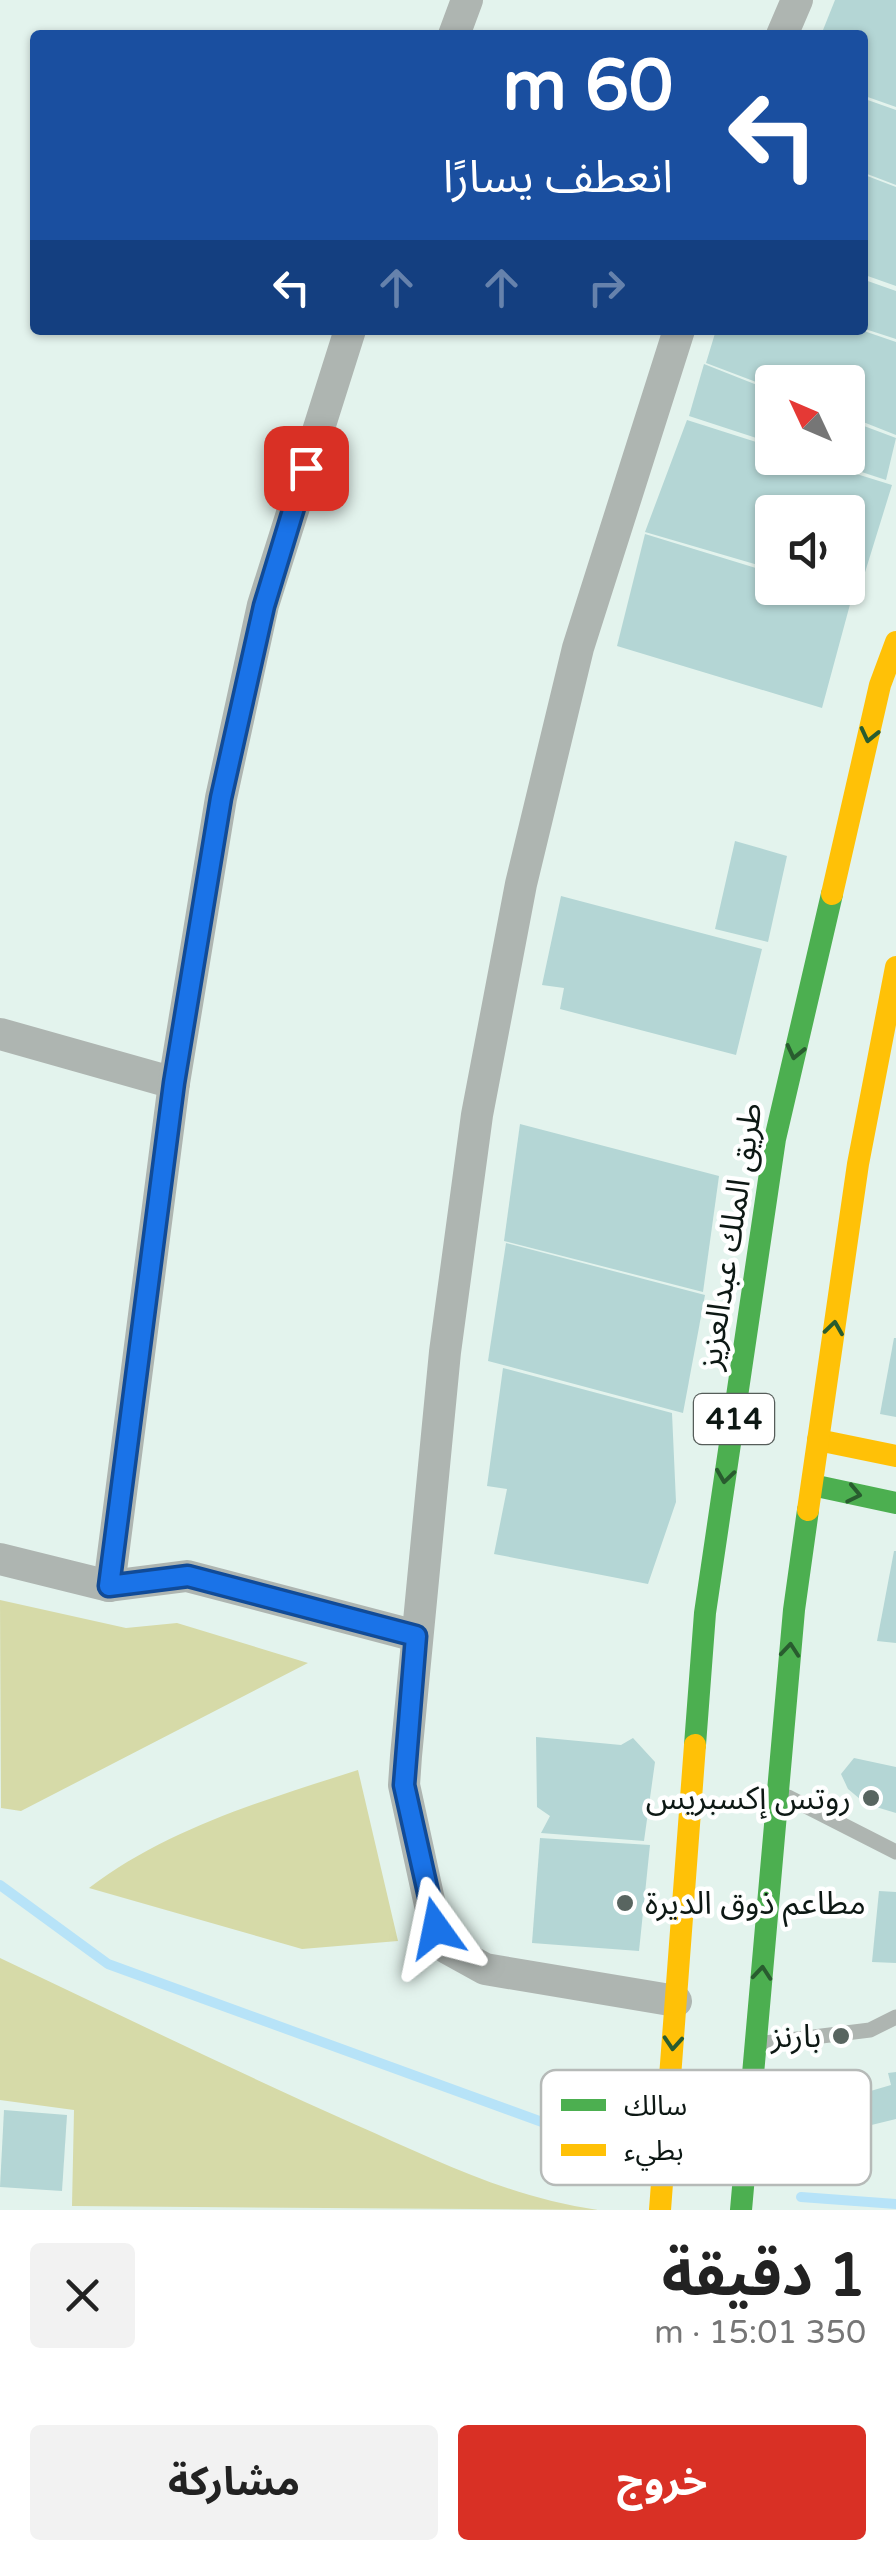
<!DOCTYPE html>
<html lang="ar">
<head>
<meta charset="utf-8">
<style>
	body { margin:0; font-family:"Varela Round","Noto Sans Arabic",sans-serif; background:#f2f2f2; color:#222; direction:rtl; height:100vh; display:flex; flex-direction:column; font-size:38px; white-space:nowrap }
	* { box-sizing:border-box; margin:0 }
	p { font-size:32px; color:#767676 }
	.icon { flex:none; width:55px; height:55px; fill:none; stroke:currentColor; stroke-width:2; stroke-linecap:round; stroke-linejoin:round }
	.map { position:relative; height:2210px; overflow:hidden; direction:ltr }
	.details { display:flex; flex-direction:column; background:#fff; flex:1 }
	.details>* { flex:none }
	.guide { position:absolute; left:30px; top:30px; width:838px; height:305px; border-radius:10px; box-shadow:0 2px 8px #0004; direction:rtl; background:#1a4fa0; color:#fff; overflow:hidden }
	.needle { width:65px; rotate:314deg }
	.buttons { position:absolute; left:755px; top:365px; display:grid; gap:20px }
	.buttons a { display:grid; place-items:center; width:110px; height:110px; border-radius:10px; background:#fff; box-shadow:0 2px 8px #0004; font-size:50px }
	.pin { position:absolute; display:grid; place-items:center; width:85px; height:85px; color:#fff; margin:-42px; border-radius:20px; box-shadow:0 5px 15px #0006 }
	.me { position:absolute; width:110px; margin:-55px; rotate:348deg; stroke-linejoin:round; filter:drop-shadow(0 0 8px #0008) }
	.turn { display:flex; align-items:center; gap:35px; height:210px; padding:0 30px; font-size:45px }
	.turn .icon { width:130px; height:130px; stroke-width:2.5 }
	.turn b { display:block; font-size:70px; line-height:85px }
	.lanes { display:flex; align-items:center; height:95px; padding:0 30px; background:#0003; justify-content:center; gap:50px; direction:ltr }
	.lanes .off { opacity:.35 }
	.round { display:grid; place-items:center; flex:none; width:105px; height:105px; border-radius:10px; background:#f2f2f2 }
	.head { display:flex; align-items:center; justify-content:space-between; height:170px; padding:0 30px }
	h1 { font-size:60px; font-weight:700; line-height:75px }
	.primary-button { display:flex; gap:20px; margin-top:auto; padding:20px 30px }
	.primary-button a { flex:1; height:115px; border-radius:10px; background:#d93025; color:#fff; font-size:40px; font-weight:700; line-height:115px; text-align:center }
	.primary-button a+a { background:#f2f2f2; color:#222 }
	.map>svg:first-child { display:block }
	.green { fill:#d6daa8 }
	.lines { fill:none; stroke-linecap:round; stroke-linejoin:round }
	.stream { stroke:#b7e3f8; stroke-width:10 }
	.building { fill:#b4d6d5 }
	.lane { stroke:#aeb5b1; stroke-width:15 }
	.street { stroke:#aeb5b1; stroke-width:32 }
	.fast { stroke:#4caf50; stroke-width:22 }
	.slow { stroke:#ffc107; stroke-width:22 }
	.oneway { stroke:#295c2f }
	.route-casing { stroke:#114b97; stroke-width:25 }
	.route { stroke:#1a73e8; stroke-width:18 }
	.poi-dot { fill:#586560; stroke:#fff; stroke-width:4 }
	.labels { text-anchor:middle; stroke-width:9; stroke-linejoin:round; paint-order:stroke }
	.shield { fill:#fff; stroke:#565d5a; stroke-width:2.5 }
	.shield-label { font-size:30px; font-weight:bold; fill:#0d1814 }
	.street-label { font-size:32px; fill:#0d1814; stroke:#fff }
	.poi-label { font-size:32px; fill:#0d1814; stroke:#fff; text-anchor:end }
	.key { fill:#fff; stroke:#b6bab8; stroke-width:2.5 }
	.key-label { font-size:28px; fill:#0d1814 }
</style>
</head>
<body>
<div class="map">
<svg width="896" height="2210" viewBox="0 0 896 2210">
	<rect width="100%" height="100%" fill="#e3f3ed"/>
	<!-- green -->
	<g class="green">
		<path d="M0,1600L126,1628L177,1623L308,1663L21,1811L1,1808Z"/>
		<path d="M358,1770L398,1941L302,1949L89,1888C168,1828 265,1800 358,1770Z"/>
		<path d="M0,1958C118,2014 235,2071 354,2124C436,2160 508,2197 598,2210L72,2206L74,2110L0,2100Z"/>
	</g>
	<g class="lines">
		<!-- stream -->
		<g class="stream">
			<path d="M0,1885L108,1964L564,2130L625,2142"/>
			<path d="M801,2197L896,2204"/>
		</g>
	</g>
	<!-- building -->
	<g class="building">
		<path d="M835,0H896V107L862,95V35H821Z"/>
		<path d="M862,98L896,110V185L862,172Z"/>
		<path d="M862,174L896,187V286L862,274Z"/>
		<path d="M862,279L896,291V339L862,328Z"/>
		<path d="M716,330H861L896,342V435L848,416V382H772V388L706,363Z"/>
		<path d="M704,364L772,391V443L689,416Z"/>
		<path d="M687,420L772,447V458H805L892,485L858,595L837,588H848V512H772V569L645,532Z"/>
		<path d="M848,420L896,438L886,480L819,458H848Z"/>
		<path d="M645,534L772,573V588H822L852,597L822,708L617,646Z"/>
		<path d="M735,841L787,856L768,942L715,929Z"/>
		<path d="M561,896L762,949L736,1055L560,1009L564,988L542,985Z"/>
		<path d="M520,1124L719,1176L703,1292L504,1241Z"/>
		<path d="M506,1243L705,1295L683,1413L488,1361Z"/>
		<path d="M894,1338H896V1417L880,1414Z"/>
		<path d="M503,1368L672,1413L676,1502L648,1584L494,1554L507,1489L487,1486Z"/>
		<path d="M894,1551H896V1643L877,1641Z"/>
		<path d="M536,1737L621,1745L633,1738L655,1762L644,1841L541,1833L550,1816L537,1807Z"/>
		<path d="M854,1758L896,1767V1813L866,1804L848,1789L841,1774Z"/>
		<path d="M540,1838L650,1845L639,1951L532,1943Z"/>
		<path d="M879,1891L896,1892V1963L872,1962Z"/>
		<path d="M896,2072V2119L851,2130L816,2132V2107L891,2085L888,2073Z"/>
		<path d="M4,2110L67,2115L62,2191L0,2187Z"/>
	</g>
	<g class="lines">
		<!-- lane -->
		<g class="lane">
			<path d="M788,1797L896,1852"/>
			<path d="M765,2043L870,2030L896,2017"/>
		</g>
		<!-- street -->
		<g class="street">
			<path d="M454,35L467,0"/>
			<path d="M782,35L797,0"/>
			<path d="M0,1034L174,1083"/>
			<path d="M0,1559L109,1586L187,1576L416,1636"/>
			<path d="M109,1586L174,1083L221,798L263,605L350,330"/>
			<path d="M676,2001L485,1969L447,1948L435,1928L404,1785L406,1756L445,1352L477,1115L521,884L578,648L679,330"/>
		</g>
		<!-- fast -->
		<g class="fast">
			<path d="M812,1485L896,1503"/>
			<path d="M695,1745L705,1613L775,1139L832,894"/>
			<path d="M741,2210L794,1610L808,1510"/>
		</g>
		<!-- slow -->
		<g class="slow">
			<path d="M832,894L880,685L896,642"/>
			<path d="M818,1440L896,1456"/>
			<path d="M808,1510L858,1164L896,967"/>
			<path d="M660,2210L695,1745"/>
		</g>
	</g>
	<!-- one-way arrows -->
	<defs><path id="oneway-chevron" d="M-2-3.5L2.5 0L-2 3.5" fill="none" stroke-width="1.6" stroke-linecap="round" stroke-linejoin="round" transform="scale(2.5)"/></defs>
	<g class="oneway">
		<use href="#oneway-chevron" transform="translate(869 735) rotate(103)"/>
		<use href="#oneway-chevron" transform="translate(795 1052) rotate(103)"/>
		<use href="#oneway-chevron" transform="translate(834 1328) rotate(-82)"/>
		<use href="#oneway-chevron" transform="translate(725 1476) rotate(98)"/>
		<use href="#oneway-chevron" transform="translate(854 1494) rotate(12)"/>
		<use href="#oneway-chevron" transform="translate(790 1650) rotate(-85)"/>
		<use href="#oneway-chevron" transform="translate(762 1973) rotate(-85)"/>
		<use href="#oneway-chevron" transform="translate(673 2043) rotate(94)"/>
	</g>
	<g class="lines">
		<defs>
			<path id="route" d="M306,468L264,606L221,798L174,1083L109,1586L188,1576L416,1636L404,1785L436,1928"/>
		</defs>
		<!-- route casing -->
		<use href="#route" class="route-casing"/>
		<!-- route -->
		<use href="#route" class="route"/>
	</g>
	<!-- markers -->
	<g class="poi-dot">
		<circle cx="871" cy="1798" r="10"/>
		<circle cx="625" cy="1903" r="10"/>
		<circle cx="841" cy="2036" r="10"/>
	</g>
	<g class="labels">
		<!-- shield labels -->
		<rect class="shield" x="694" y="1394" width="80" height="50" rx="8"/>
		<g class="shield-label">
			<text x="734" y="1429">414</text>
		</g>
		<!-- street labels -->
		<g class="street-label">
			<text transform="translate(730 1236) rotate(-81)" y="11">طريق الملك عبدالعزيز</text>
		</g>
		<!-- poi labels -->
		<g class="poi-label">
			<text x="851" y="1809">روتس إكسبريس</text>
			<text x="645" y="1914" text-anchor="start">مطاعم ذوق الديرة</text>
			<text x="821" y="2047">بارنز</text>
		</g>
	</g>
	<!-- legend -->
	<rect x="541" y="2070" width="330" height="115" rx="15" class="key"/>
	<rect x="561" y="2099" width="45" height="12" fill="#4caf50"/>
	<rect x="561" y="2144" width="45" height="12" fill="#ffc107"/>
	<g class="key-label">
		<text x="624" y="2115">سالك</text>
		<text x="624" y="2160">بطيء</text>
	</g>
</svg>
<div class="buttons">
<a><svg class="needle" viewBox="-14 -14 28 28"><path d="M0-13l5 13h-10z" fill="#e53935"/><path d="M0 13l5-13h-10z" fill="#767676"/></svg></a>
<a><svg class="icon" aria-label="sound" viewBox="0 0 24 24"><path d="M4 9h4l5-4v14l-5-4H4zM17 9q2 3 0 6"/></svg></a>
</div>
<div class="pin" style="left:306px;top:468px;background:#d93025"><svg class="icon" aria-label="arrive" viewBox="0 0 24 24"><path d="M6 21V4h12l-3 4 3 4H6"/></svg></div>
<svg class="me" style="left:436px;top:1928px" viewBox="-20 -20 40 40"><path d="M0-17L14 15 0 8-14 15z" fill="#1a73e8" stroke="#fff" stroke-width="4"/></svg>
<div class="guide">
<div class="turn"><svg class="icon" aria-label="left" viewBox="0 0 24 24"><path d="M17 20v-9H6M10 6l-5 5 5 5"/></svg><div><b>60 m</b>انعطف يسارًا</div></div>
<div class="lanes"><svg class="icon" aria-label="left" viewBox="0 0 24 24"><path d="M17 20v-9H6M10 6l-5 5 5 5"/></svg><svg class="icon off" aria-label="ahead" viewBox="0 0 24 24"><path d="M12 20V5M6 11l6-6 6 6"/></svg><svg class="icon off" aria-label="ahead" viewBox="0 0 24 24"><path d="M12 20V5M6 11l6-6 6 6"/></svg><svg class="icon off" aria-label="right" viewBox="0 0 24 24"><path d="M7 20v-9h11M14 6l5 5-5 5"/></svg></div>
</div>
</div>
<section class="details">
<div class="head"><div><h1>1 دقيقة</h1><p>350 m · 15:01</p></div><a class="round"><svg class="icon" aria-label="close" viewBox="0 0 24 24"><path d="M6 6l12 12M18 6L6 18"/></svg></a></div>
<div class="primary-button"><a>خروج</a><a>مشاركة</a></div>
</section>
</body>
</html>
